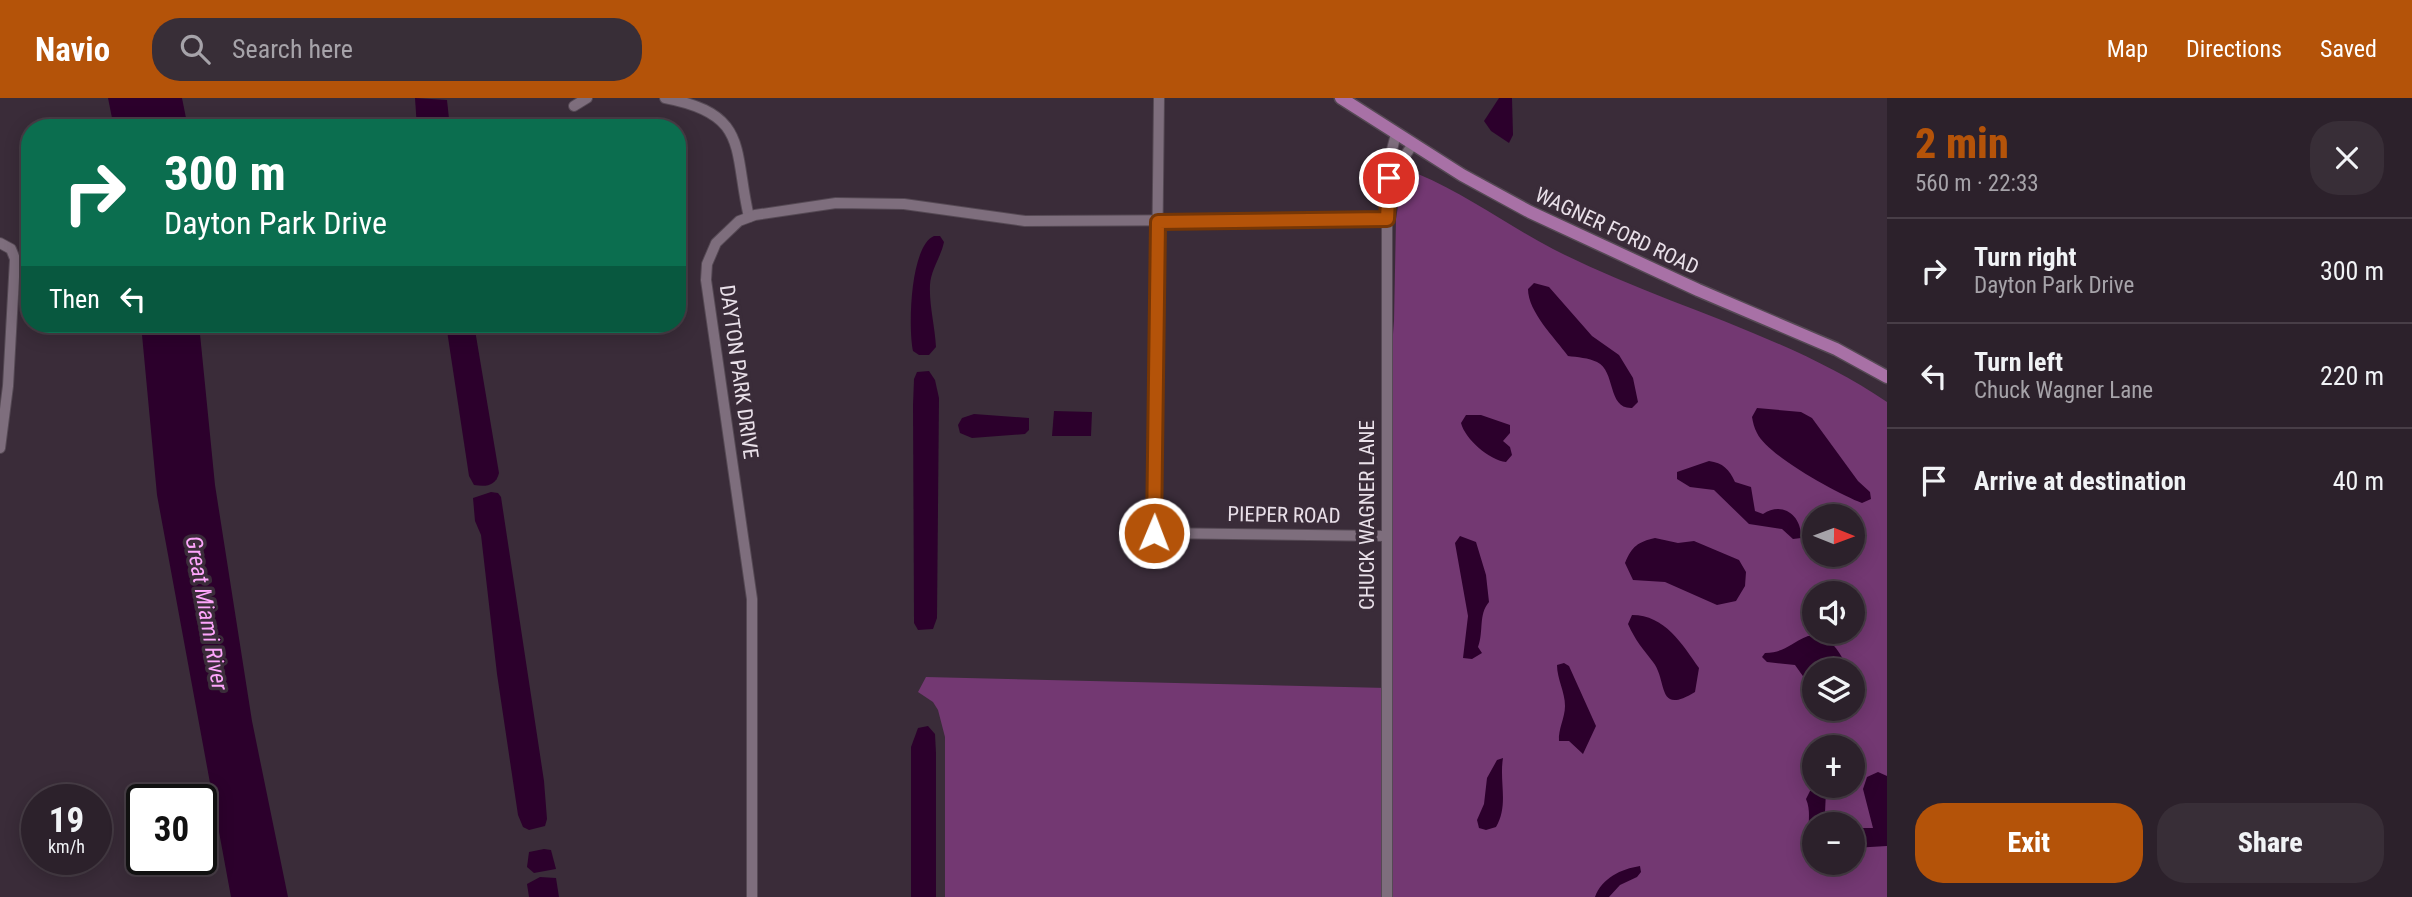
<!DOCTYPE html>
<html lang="en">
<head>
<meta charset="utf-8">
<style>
	body { margin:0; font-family:"Roboto Condensed",sans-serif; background:#382e37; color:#f1f3f6; height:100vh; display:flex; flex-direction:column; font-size:26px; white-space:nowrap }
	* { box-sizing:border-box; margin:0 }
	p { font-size:23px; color:#a6a3a9 }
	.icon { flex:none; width:38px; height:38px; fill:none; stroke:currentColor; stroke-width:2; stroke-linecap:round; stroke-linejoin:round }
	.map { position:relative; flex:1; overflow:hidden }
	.sheet { display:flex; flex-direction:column; background:#2c212b; width:525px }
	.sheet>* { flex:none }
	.hud { position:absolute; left:21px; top:21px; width:665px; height:214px; border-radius:28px; box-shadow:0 4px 18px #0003,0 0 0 2px #483e47; background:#0b6e4f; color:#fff; overflow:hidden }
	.needle { width:46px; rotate:91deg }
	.controls { position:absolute; left:1802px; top:406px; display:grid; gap:14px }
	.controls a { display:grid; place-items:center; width:63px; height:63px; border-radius:50%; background:#2c212b; box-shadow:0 4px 18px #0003,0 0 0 2px #483e47; font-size:35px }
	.speed { position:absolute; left:21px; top:686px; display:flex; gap:14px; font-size:35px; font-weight:700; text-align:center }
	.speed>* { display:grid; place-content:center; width:91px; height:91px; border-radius:50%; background:#2c212b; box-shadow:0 4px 18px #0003,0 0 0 2px #483e47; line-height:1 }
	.speed small { font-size:18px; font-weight:400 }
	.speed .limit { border:4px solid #111; border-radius:10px; background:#fff; color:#111 }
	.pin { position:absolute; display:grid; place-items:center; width:60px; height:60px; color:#fff; margin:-30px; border:4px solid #fff; border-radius:50%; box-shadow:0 2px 7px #0007 }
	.me { position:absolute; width:77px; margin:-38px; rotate:1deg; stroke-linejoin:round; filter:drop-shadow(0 0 5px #0008) }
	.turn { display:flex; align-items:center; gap:24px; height:147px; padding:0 28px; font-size:32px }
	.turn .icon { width:91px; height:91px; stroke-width:2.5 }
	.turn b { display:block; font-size:49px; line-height:60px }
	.then { display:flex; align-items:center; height:66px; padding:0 28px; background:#0003; gap:14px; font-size:26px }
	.round { display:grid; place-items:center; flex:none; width:74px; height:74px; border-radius:28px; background:#382e37 }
	.overview { display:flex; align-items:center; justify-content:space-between; height:119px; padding:0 28px }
	h1 { font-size:42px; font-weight:800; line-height:52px; color:#b45309 }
	.action { display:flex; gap:14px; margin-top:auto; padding:14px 28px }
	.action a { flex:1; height:80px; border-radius:28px; background:#b45309; color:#fff; font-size:28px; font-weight:800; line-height:80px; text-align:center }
	.action a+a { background:#382e37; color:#f1f3f6 }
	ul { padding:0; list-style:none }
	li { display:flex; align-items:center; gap:21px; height:105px; padding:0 28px; border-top:2px solid #483e47 }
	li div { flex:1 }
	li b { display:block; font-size:26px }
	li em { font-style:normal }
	header { display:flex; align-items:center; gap:42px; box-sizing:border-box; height:98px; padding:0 35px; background:#b45309; color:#fff }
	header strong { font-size:33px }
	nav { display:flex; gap:38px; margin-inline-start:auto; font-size:24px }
	.search { width:490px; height:63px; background:#382e37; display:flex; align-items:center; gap:18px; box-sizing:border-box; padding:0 24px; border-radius:28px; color:#a6a3a9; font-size:26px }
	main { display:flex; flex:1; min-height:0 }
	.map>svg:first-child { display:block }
	.green { fill:#733872; fill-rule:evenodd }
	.water { fill:#2c002c }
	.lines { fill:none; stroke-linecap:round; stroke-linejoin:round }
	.minor-casing { stroke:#554954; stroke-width:12 }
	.major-casing { stroke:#554954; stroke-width:15 }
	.minor { stroke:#7e6e7d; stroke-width:10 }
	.major { stroke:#a871a6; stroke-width:12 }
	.route-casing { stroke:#753606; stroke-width:18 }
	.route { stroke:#b45309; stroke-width:12 }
	.labels { text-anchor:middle; stroke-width:7; stroke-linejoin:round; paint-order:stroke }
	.street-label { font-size:21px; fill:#e9e0e9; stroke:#3a2c39 }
	.water-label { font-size:23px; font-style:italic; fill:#fda5fb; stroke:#3a2c39 }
</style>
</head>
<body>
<header>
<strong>Navio</strong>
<div class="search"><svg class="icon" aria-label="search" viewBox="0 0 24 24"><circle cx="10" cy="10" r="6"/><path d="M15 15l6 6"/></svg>Search here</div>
<nav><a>Map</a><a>Directions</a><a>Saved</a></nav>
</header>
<main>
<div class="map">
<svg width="1887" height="799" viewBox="0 0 1887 799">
	<rect width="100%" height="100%" fill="#3a2c39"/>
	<!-- green -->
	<path class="green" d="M1418,76C1466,96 1507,127 1553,151C1662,207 1785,235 1887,304V799H945V639L938,612L933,604L918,594L926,579L1387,590L1386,327L1394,223L1396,121L1398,108L1409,77ZM1815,418H1853V457H1815ZM1815,495H1853V534H1815ZM1815,572H1853V611H1815ZM1815,649H1853V688H1815ZM1815,726H1853V765H1815Z"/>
	<!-- water -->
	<g class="water">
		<path d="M108,0H182L188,30H114Z"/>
		<path d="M415,0L447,2L450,30H417Z"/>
		<path d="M1499,0H1512L1513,37L1509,45L1491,33L1484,23Z"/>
		<path d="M934,138H940L944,144C941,159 931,171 930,187C929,207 935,229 936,249L929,257H919L913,253C908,230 910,148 934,138Z"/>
		<path d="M1534,185L1549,189L1592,238L1619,257L1633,280L1638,304L1632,310C1607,311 1616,273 1597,264C1589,260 1577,259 1568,258C1555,240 1528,214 1528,191Z"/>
		<path d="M141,226H199L215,387L252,623L288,799H231L157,397Z"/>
		<path d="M446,226H474L499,375C496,388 486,389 474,387L469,378Z"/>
		<path d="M929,273L935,282L939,300L937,520L933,531L918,532L914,525L913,307L914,281L917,274Z"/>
		<path d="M1757,310L1801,314L1812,320L1858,383L1870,394L1871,401L1862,405C1838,396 1768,358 1757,335C1754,330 1753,324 1752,319Z"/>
		<path d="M1054,313L1092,314L1091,338H1052Z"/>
		<path d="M974,316L1029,320V332L1025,336L972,340L960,335L958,327L962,320Z"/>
		<path d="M1466,317H1481L1510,327V335L1503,343L1510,349L1512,357L1506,364C1489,362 1465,341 1461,325Z"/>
		<path d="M1709,363C1723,365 1729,371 1735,384L1751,389L1755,413L1763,416C1782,403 1802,417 1801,440L1793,441L1782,431L1749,426L1714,392L1690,389L1677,381V374Z"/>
		<path d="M491,394L498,395L501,399L544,683L547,721L545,728L529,732L523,729L518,717L497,576L481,437L475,423L473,400Z"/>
		<path d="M1460,438L1476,444L1486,477L1489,504C1478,517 1484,533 1478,549L1482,555L1472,561L1463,560L1468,518L1455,445Z"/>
		<path d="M1655,440L1678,445L1694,443L1739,462L1746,474L1745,488L1736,503L1717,507L1665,484L1633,482L1625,465C1632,448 1638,444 1655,440Z"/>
		<path d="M1632,517C1665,517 1682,546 1699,570L1695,594C1656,618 1668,583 1653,564C1643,551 1635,542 1628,526Z"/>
		<path d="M1808,538C1831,537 1840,553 1848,572H1815V595L1795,567L1767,564L1762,559L1765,555C1787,554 1788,546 1808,538Z"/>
		<path d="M1564,565L1569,568L1596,628L1583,656L1569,643H1559C1558,631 1565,620 1565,608C1565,594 1557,581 1557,567Z"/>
		<path d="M928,628L935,636L936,655V799H911V649L918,630Z"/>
		<path d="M1503,660C1499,684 1509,707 1496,729L1486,732L1479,730L1477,722L1484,706L1487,680L1497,662Z"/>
		<path d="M1878,674L1887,678V748L1853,750V726H1815V737L1809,734C1808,722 1811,713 1806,701L1810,693L1818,689L1826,692L1825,715L1846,719L1862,730H1873L1863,691L1867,679Z"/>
		<path d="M544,751L551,752L556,771L534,775L527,769L529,754Z"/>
		<path d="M1640,768L1641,774L1637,779L1620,787L1609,799H1595C1602,780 1621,771 1640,768Z"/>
		<path d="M540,779L556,780L559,799H529L527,786Z"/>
	</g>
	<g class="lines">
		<defs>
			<g id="minor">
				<path d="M665,0C750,16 733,51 749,119"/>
				<path d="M1159,0L1154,435L1386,438"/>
				<path d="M574,8L587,0"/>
				<path d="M1389,81L1413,46"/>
				<path d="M0,145L11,151L15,161L8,288L0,350"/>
				<path d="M752,799V501L706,182L707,166L716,145L739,123L755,117L836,105L904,106L1025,123L1387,121"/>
				<path d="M1387,799V71L1396,36"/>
			</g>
			<path id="major" d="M1341,0L1462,77L1530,114L1698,192L1836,251L1887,279"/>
		</defs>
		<!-- minor casing -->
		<use href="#minor" class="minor-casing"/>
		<!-- major casing -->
		<use href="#major" class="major-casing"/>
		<!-- minor -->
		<use href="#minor" class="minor"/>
		<!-- major -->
		<use href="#major" class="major"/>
	</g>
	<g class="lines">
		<defs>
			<path id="route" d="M1154,435L1158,124L1387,121L1389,80"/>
		</defs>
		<!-- route casing -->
		<use href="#route" class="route-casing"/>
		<!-- route -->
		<use href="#route" class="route"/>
	</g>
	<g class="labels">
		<!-- street labels -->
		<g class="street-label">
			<text transform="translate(1617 133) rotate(25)" y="7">WAGNER FORD ROAD</text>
			<text transform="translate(739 274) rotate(82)" y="7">DAYTON PARK DRIVE</text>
			<text transform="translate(1284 417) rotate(1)" y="7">PIEPER ROAD</text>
			<text transform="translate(1367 417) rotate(-90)" y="7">CHUCK WAGNER LANE</text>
		</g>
		<!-- water labels -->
		<g class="water-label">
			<text transform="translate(207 515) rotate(80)" y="8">Great Miami River</text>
		</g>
	</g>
</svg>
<div class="controls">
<a><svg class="needle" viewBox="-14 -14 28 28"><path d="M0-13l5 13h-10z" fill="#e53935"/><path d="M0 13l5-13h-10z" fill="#a6a3a9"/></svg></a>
<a><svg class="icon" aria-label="sound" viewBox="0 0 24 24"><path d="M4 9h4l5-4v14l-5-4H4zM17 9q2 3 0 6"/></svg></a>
<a><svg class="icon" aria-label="layers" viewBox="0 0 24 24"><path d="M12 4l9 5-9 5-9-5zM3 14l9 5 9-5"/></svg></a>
<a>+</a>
<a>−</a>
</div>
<div class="speed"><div>19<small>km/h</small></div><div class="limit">30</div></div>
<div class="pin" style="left:1389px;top:80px;background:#d93025"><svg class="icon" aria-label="arrive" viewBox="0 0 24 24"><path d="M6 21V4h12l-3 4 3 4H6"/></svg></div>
<svg class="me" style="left:1154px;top:435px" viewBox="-20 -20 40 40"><circle r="17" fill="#b45309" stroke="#fff" stroke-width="3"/><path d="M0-11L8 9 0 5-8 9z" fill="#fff"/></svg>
<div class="hud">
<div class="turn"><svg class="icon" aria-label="right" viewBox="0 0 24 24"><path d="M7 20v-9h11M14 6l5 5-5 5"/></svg><div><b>300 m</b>Dayton Park Drive</div></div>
<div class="then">Then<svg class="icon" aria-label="left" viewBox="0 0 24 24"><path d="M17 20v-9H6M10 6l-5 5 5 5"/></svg></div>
</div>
</div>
<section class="sheet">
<div class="overview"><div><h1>2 min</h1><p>560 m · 22:33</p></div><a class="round"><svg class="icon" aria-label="close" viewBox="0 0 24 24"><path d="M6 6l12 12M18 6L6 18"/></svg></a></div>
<ul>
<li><svg class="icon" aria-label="right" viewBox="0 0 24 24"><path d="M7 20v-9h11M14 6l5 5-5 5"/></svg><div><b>Turn right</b><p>Dayton Park Drive</p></div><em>300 m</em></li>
<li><svg class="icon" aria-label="left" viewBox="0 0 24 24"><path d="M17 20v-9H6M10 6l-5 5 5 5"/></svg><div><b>Turn left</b><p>Chuck Wagner Lane</p></div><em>220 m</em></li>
<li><svg class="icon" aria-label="arrive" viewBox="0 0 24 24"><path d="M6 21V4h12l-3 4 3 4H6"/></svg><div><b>Arrive at destination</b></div><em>40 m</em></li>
</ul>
<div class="action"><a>Exit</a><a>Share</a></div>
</section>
</main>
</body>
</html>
